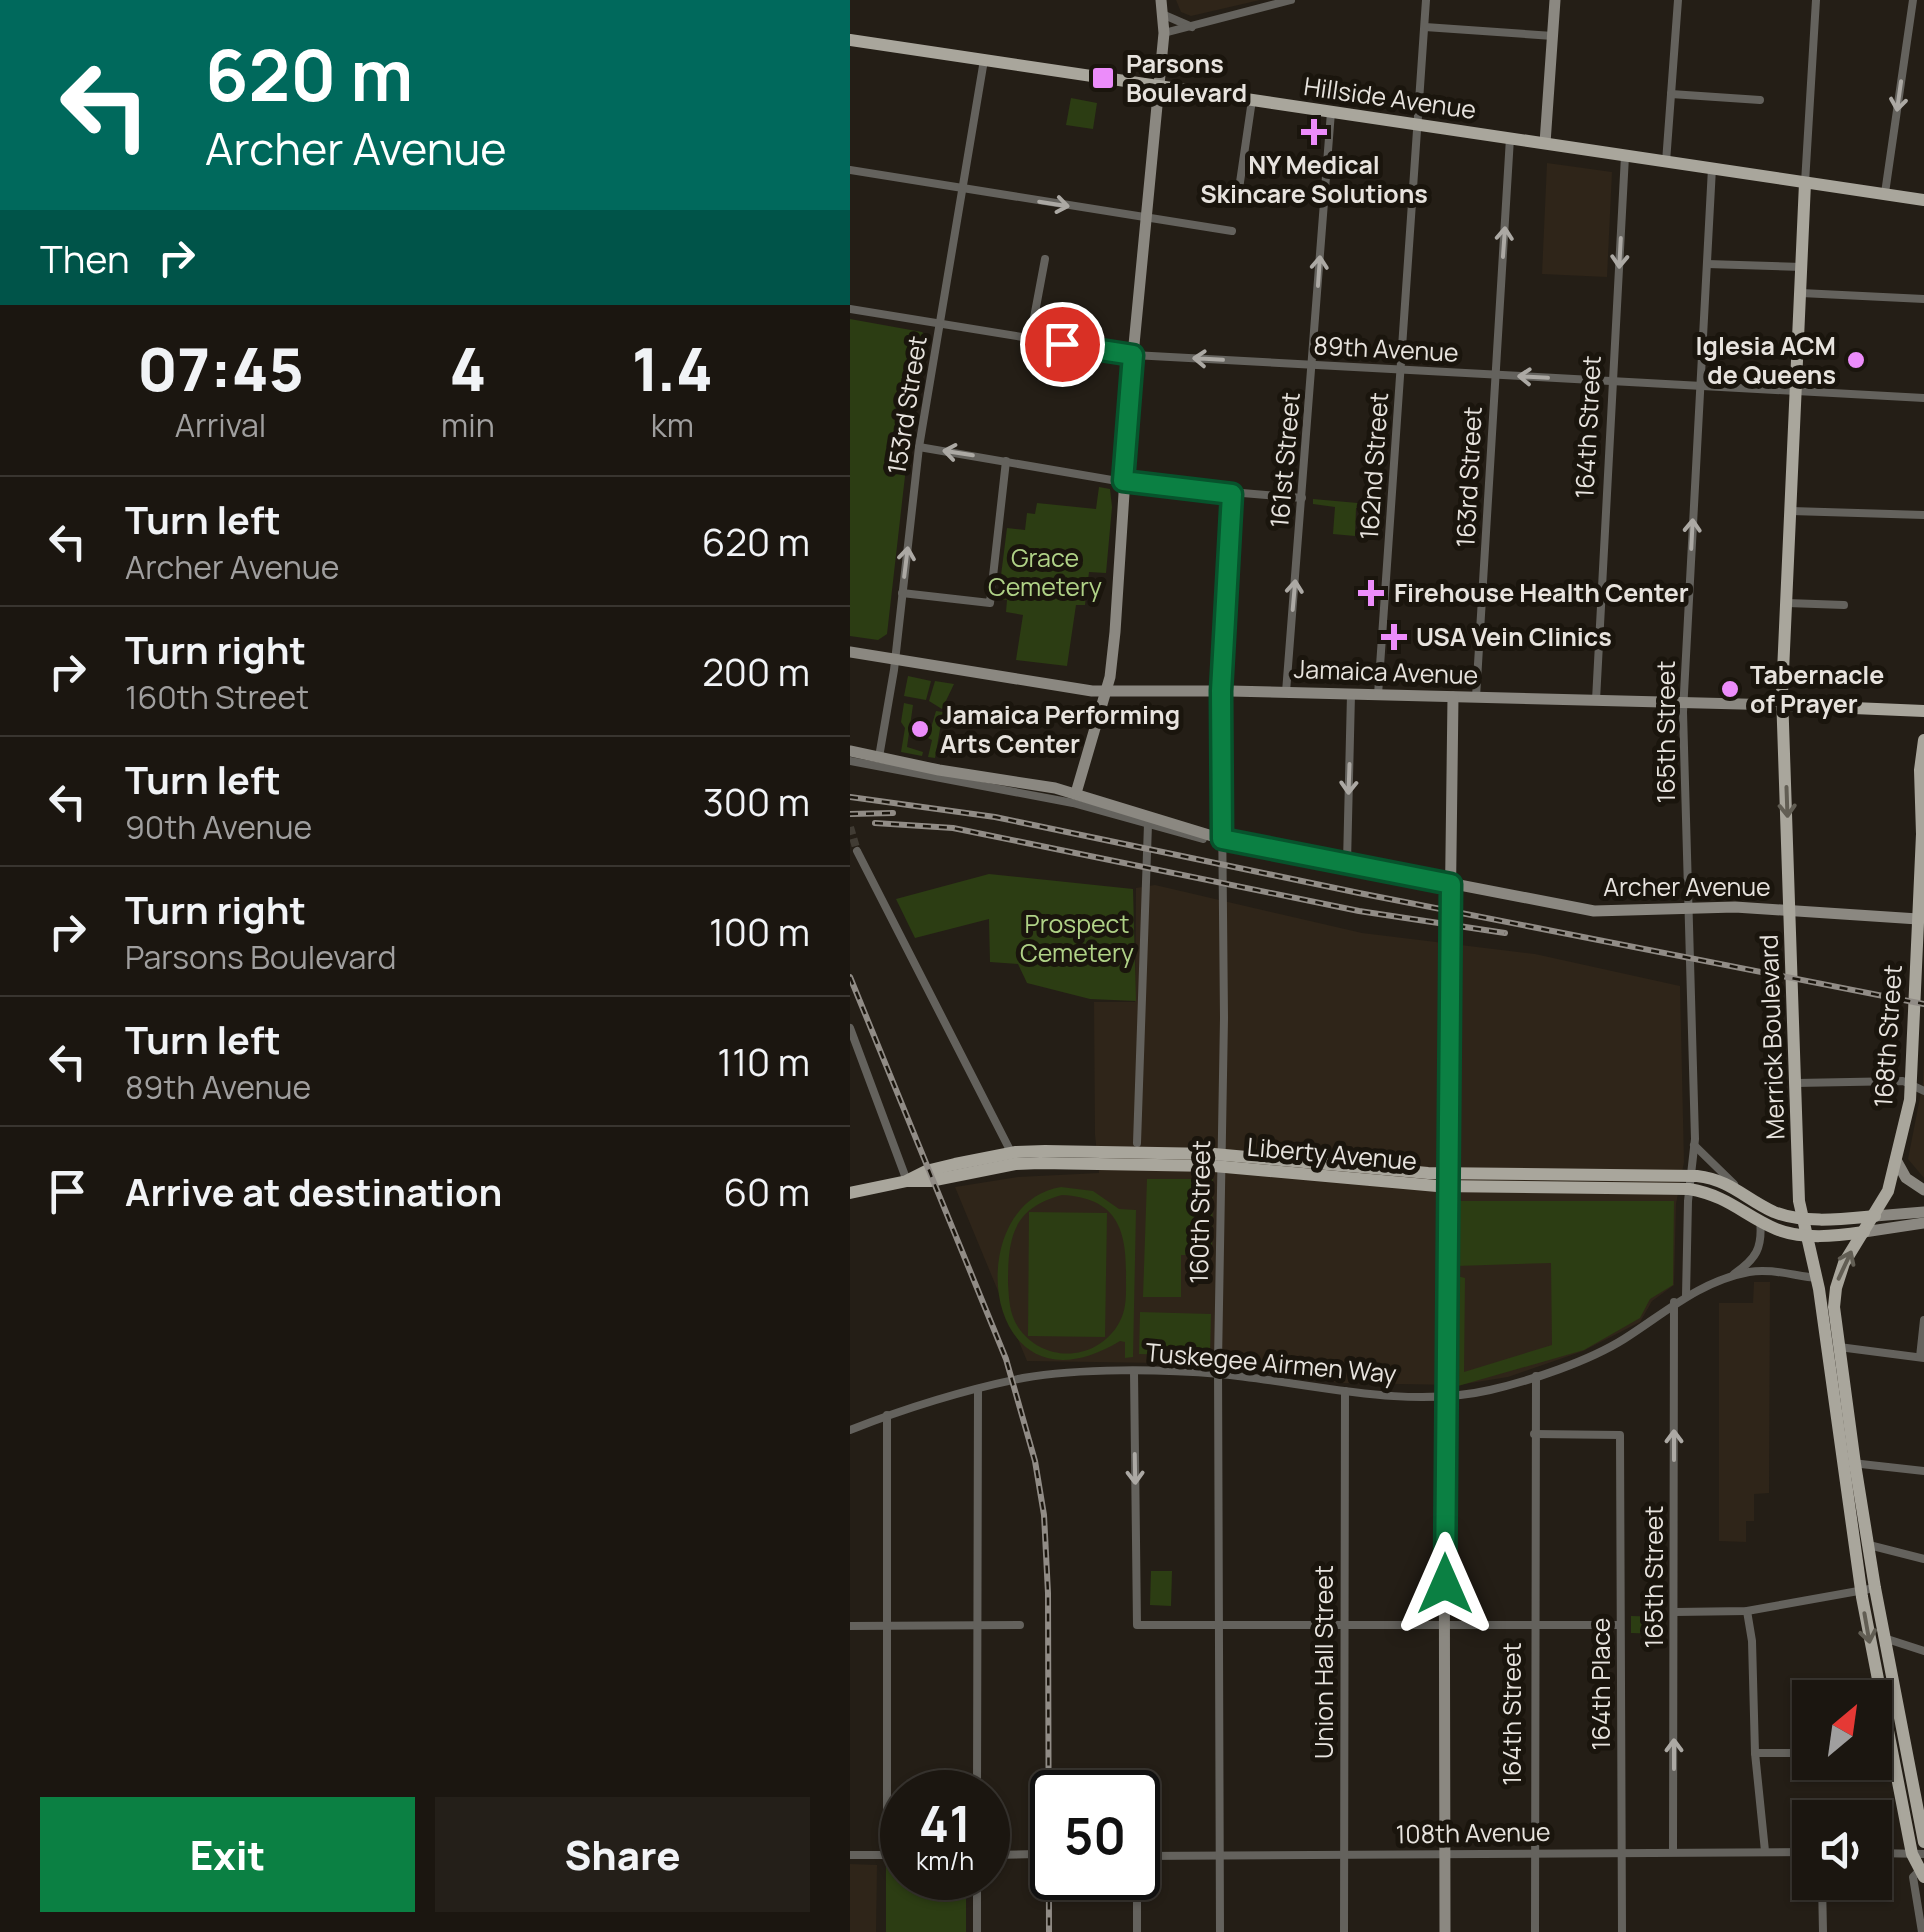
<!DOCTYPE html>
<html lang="en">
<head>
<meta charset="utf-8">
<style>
	body { margin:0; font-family:Manrope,sans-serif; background:#241f19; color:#f1f3f6; height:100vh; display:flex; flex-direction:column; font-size:38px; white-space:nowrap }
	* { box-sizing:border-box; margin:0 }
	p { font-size:32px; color:#a09f9f }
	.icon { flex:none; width:55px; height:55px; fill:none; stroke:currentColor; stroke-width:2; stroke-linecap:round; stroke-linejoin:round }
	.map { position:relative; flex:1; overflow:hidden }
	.drawer { display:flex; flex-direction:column; background:#1b1610; width:850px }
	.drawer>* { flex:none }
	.banner { background:#00695c; color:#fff; overflow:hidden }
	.needle { width:65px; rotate:29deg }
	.tools { position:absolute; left:942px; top:1680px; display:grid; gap:20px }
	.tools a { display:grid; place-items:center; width:100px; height:100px; border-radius:0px; background:#1b1610; box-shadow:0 2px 8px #0004,0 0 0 2px #393530; font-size:50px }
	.speed { position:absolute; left:30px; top:1770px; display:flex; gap:20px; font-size:50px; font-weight:700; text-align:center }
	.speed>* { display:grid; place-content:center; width:130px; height:130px; border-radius:50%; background:#1b1610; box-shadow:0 2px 8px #0004,0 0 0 2px #393530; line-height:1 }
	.speed small { font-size:25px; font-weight:400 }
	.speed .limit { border:5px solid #111; border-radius:15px; background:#fff; color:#111 }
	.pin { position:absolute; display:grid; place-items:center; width:85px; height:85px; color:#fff; margin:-42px; border:5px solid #fff; border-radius:50%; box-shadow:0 2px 10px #0007 }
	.me { position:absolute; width:110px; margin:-55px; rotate:0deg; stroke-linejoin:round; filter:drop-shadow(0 0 8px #0008) }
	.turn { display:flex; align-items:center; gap:35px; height:210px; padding:0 40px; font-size:45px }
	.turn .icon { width:130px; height:130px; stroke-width:2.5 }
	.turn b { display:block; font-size:70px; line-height:85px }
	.then { display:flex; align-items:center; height:95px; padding:0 40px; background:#0003; gap:20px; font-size:38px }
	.eta { display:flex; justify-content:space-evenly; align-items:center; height:170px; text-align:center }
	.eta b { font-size:60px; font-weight:800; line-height:70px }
	.cta { display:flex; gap:20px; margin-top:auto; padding:20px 40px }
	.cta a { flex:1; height:115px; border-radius:0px; background:#0b8043; color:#fff; font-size:40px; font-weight:800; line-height:115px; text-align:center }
	.cta a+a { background:#241f19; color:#f1f3f6 }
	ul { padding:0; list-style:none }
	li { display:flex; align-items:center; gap:30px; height:130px; padding:0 40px; border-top:2px solid #393530 }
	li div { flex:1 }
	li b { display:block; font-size:38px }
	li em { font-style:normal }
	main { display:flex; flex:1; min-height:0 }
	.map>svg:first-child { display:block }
	.built { fill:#2f2519 }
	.green { fill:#2c3d13; fill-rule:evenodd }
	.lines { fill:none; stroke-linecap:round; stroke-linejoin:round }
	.street-tunnel { stroke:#413c34; stroke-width:8; stroke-dasharray:8 4; stroke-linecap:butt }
	.street { stroke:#64625d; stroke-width:8 }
	.secondary { stroke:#8b8881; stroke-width:11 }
	.primary { stroke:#a9a69c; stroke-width:12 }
	.rail-casing { stroke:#918c86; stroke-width:6 }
	.rail { stroke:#1a150d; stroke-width:2.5; stroke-dasharray:8; stroke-linecap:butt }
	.oneway { stroke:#aca9a4 }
	.oneway2 { stroke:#625e54 }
	.route-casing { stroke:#07532c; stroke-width:25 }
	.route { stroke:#0b8043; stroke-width:18 }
	.poi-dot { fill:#ec8cfa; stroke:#1a150d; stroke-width:4 }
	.labels { text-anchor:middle; stroke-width:10; stroke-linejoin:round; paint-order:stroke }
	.poi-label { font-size:25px; font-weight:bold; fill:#e7e3de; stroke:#1a150d; text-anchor:start }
	.street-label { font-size:25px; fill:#e7e3de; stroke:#1a150d }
	.park-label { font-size:25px; fill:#b0d287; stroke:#1a150d }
</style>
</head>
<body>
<main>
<section class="drawer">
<div class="banner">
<div class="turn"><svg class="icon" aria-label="left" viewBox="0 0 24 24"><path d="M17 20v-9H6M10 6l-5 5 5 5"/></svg><div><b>620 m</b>Archer Avenue</div></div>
<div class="then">Then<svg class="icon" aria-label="right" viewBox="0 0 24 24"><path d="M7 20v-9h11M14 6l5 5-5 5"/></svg></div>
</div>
<div class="eta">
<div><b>07:45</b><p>Arrival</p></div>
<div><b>4</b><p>min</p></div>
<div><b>1.4</b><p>km</p></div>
</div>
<ul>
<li><svg class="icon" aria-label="left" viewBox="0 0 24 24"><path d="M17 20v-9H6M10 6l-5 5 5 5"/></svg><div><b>Turn left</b><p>Archer Avenue</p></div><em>620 m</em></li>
<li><svg class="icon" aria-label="right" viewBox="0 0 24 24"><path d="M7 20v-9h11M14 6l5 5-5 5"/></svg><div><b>Turn right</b><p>160th Street</p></div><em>200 m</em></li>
<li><svg class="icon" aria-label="left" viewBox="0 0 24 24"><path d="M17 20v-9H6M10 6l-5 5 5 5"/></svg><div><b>Turn left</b><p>90th Avenue</p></div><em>300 m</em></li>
<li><svg class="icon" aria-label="right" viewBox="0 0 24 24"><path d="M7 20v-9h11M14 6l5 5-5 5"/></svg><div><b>Turn right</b><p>Parsons Boulevard</p></div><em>100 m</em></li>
<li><svg class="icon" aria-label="left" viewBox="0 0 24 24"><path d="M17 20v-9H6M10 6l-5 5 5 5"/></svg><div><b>Turn left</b><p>89th Avenue</p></div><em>110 m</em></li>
<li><svg class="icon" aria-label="arrive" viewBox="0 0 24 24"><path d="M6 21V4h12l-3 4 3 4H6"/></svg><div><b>Arrive at destination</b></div><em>60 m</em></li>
</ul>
<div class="cta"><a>Exit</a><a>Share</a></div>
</section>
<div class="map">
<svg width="1074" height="1932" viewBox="0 0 1074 1932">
	<rect width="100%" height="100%" fill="#241e16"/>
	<!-- built -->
	<g class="built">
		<path d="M326,0H410L341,16L331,12Z"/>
		<path d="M697,163L762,172L757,277L692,274Z"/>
		<path d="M305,885L512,933L685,954L830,986L834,1162L826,1204L824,1285L802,1301L790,1322L733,1351L658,1377L608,1385L490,1383L378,1364L177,1361L105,1187L168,1177L249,1173L245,1135L244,1002H285L286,888Z"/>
		<path d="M1074,1059V1178L1058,1159L1073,1082Z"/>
		<path d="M904,1282H920L919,1493L904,1494V1521H896V1542L869,1541V1303H903Z"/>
		<path d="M0,1864L27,1865L26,1932H0Z"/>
	</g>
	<!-- green -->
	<g class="green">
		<path d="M221,98L247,103L243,129L216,125Z"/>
		<path d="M0,319L72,332L76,336L59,441L37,634L28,640L0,636Z"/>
		<path d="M249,487L260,489L262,507L256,573L239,572L235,605H226L217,666L166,660L173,615L156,612L157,600L148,599L157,528L175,530L177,513L185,514L187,503L246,509Z"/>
		<path d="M463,499L530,505V510L506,508L505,536L483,534L485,507L463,504Z"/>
		<path d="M58,676L81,681L76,700L54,696Z"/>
		<path d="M85,681L104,684L92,709L79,701Z"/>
		<path d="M54,703L63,705L57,747L73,752L72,756L51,752L55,728L51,722Z"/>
		<path d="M86,711L93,712L85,758L78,757L82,740L78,738Z"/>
		<path d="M139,874L283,889L286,1001L240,999L177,983L168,964L140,962L139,919L65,938L46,899Z"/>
		<path d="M297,1179H363L362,1255H331V1297H293Z"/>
		<path d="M211,1187L243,1191L269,1209L286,1210L283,1357L275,1358V1342L270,1341C131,1425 109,1203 211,1187ZM212,1195C267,1198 277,1229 276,1278C276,1294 277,1309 269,1323C247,1362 193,1364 168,1327C159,1313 159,1298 158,1283C158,1237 163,1208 212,1195Z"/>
		<path d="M608,1201H824L823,1285L800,1299L790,1318L734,1350L608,1386L607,1276L615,1278L614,1372L702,1345L701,1263L606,1266Z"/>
		<path d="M179,1212L257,1213L255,1337L178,1336Z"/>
		<path d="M290,1312L361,1314L360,1356L289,1354Z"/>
		<path d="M301,1571H322L321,1606L300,1605Z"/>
		<path d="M781,1616L815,1617L814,1634L781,1633Z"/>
		<path d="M36,1864H52V1878H116V1932H36Z"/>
	</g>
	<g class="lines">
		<!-- street-tunnel -->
		<path class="street-tunnel" d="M0,827L7,851"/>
		<!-- street -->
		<g class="street">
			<path d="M312,14L342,27"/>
			<path d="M575,27L703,36"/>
			<path d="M314,33L441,0"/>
			<path d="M821,94L910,100"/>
			<path d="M816,162L828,0"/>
			<path d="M0,170L382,231"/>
			<path d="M955,183L966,0"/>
			<path d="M389,189L402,100"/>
			<path d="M1035,193L1063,0"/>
			<path d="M857,264L952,267"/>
			<path d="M951,293L1074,299"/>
			<path d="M0,309L283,355L1074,398"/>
			<path d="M180,339L195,259"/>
			<path d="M69,447L285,484L452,498"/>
			<path d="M941,511L1074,515"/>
			<path d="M52,593L140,603L156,461"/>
			<path d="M937,603L994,605"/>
			<path d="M436,692L481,112"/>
			<path d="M528,695L576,0"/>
			<path d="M626,697L660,138"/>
			<path d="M746,700L775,156"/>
			<path d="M29,757L44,670L69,447L134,60"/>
			<path d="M0,761L223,803L353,839"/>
			<path d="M7,851L162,1154"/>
			<path d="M497,863L501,694"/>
			<path d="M0,1028L57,1181"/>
			<path d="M946,1083L1053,1081L1074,1091"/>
			<path d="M287,1143L298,824"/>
			<path d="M844,1145L884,1184"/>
			<path d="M884,1274C906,1259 913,1248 910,1220"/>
			<path d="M836,1296L838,1201L845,1139L833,712L862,168"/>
			<path d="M989,1347L1074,1358"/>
			<path d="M1070,1357L1074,1320"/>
			<path d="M284,1372L287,1625H770"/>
			<path d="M37,1415V1855"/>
			<path d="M0,1430C56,1408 114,1390 173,1378C230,1368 312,1369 370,1374C456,1382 554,1410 640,1390C680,1381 739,1361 774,1339C815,1313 850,1281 899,1272C921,1268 945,1276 967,1278"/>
			<path d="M684,1434L770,1435L772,1932"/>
			<path d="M1002,1463L1074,1471"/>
			<path d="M1019,1545L1074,1559"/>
			<path d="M897,1611L902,1641L905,1753L915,1851"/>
			<path d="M825,1612L897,1611L1025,1588"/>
			<path d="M0,1626L170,1625"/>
			<path d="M1034,1638L1074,1651"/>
			<path d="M905,1753H960"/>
			<path d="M1025,1753L1040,1752"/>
			<path d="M127,1792L128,1390"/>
			<path d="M823,1851L824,1302"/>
			<path d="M1025,1853L1074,1854"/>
			<path d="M0,1855H52"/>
			<path d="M138,1855L187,1854"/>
			<path d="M288,1856L960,1852"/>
			<path d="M1070,1870L1063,1877L1072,1932"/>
			<path d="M127,1878V1932"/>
			<path d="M972,1882L973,1932"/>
			<path d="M287,1932V1878"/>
			<path d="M370,1932L368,1362L374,1018L371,705L382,494"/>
			<path d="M494,1932L495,1391"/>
			<path d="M685,1932L686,1376"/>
		</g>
		<!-- secondary -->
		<g class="secondary">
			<path d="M695,143L705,0"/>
			<path d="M0,652L242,691H380L933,705"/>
			<path d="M0,751L89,770L205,788L372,839L744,911L885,907L1068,919"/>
			<path d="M226,793L260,677L265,632L283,355L314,33L311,0"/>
			<path d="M1046,1160L1056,1178L1074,1190"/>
			<path d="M1025,1216L1074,1212"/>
			<path d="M1014,1232L1074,1223"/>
			<path d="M595,1932L594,1397L603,697"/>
		</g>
		<!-- primary -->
		<g class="primary">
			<path d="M0,40L1074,200"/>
			<path d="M955,183L932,694L949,1201L969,1289L1012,1597L1062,1854L1074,1877"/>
			<path d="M933,705L1074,711"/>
			<path d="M1074,740L1070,770L1072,834L1060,1100L1038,1191L994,1263L986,1288L984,1307L1005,1464L1025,1588L1074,1842"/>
			<path d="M58,1180L76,1171L105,1164L166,1152L195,1151L364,1154L578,1173L847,1176C881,1180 895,1199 924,1212C954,1224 993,1219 1025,1216"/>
			<path d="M0,1193L57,1181H80L165,1164L190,1163L364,1166L587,1186L839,1189C879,1196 893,1215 926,1229C953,1240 986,1236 1014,1232"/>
		</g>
		<defs>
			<g id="rail">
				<path d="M0,797L145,817L509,893L1074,1004"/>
				<path d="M0,814L43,813"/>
				<path d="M25,823L103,828L509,911L655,933"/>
				<path d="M0,977L156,1359L185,1461L194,1515L198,1593L199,1932"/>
			</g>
		</defs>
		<!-- rail casing -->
		<use href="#rail" class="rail-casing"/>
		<!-- rail -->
		<use href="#rail" class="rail"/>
	</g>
	<!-- one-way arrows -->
	<defs><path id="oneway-shaft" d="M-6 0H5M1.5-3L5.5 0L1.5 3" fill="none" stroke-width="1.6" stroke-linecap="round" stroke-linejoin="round" transform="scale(2.5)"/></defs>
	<g class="oneway">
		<use href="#oneway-shaft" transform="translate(1049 96) rotate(98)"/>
		<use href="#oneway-shaft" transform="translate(204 204) rotate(9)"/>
		<use href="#oneway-shaft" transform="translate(654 242) rotate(-86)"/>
		<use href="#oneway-shaft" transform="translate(770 253) rotate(93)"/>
		<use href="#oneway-shaft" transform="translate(469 271) rotate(-86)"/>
		<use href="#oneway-shaft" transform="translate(358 359) rotate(-177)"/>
		<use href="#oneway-shaft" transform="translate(683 377) rotate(-177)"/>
		<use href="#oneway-shaft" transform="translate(108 453) rotate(-171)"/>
		<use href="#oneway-shaft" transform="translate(842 534) rotate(-87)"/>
		<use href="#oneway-shaft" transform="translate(56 562) rotate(-83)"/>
		<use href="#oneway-shaft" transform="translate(444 595) rotate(-85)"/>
		<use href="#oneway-shaft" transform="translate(499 779) rotate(92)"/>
		<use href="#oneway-shaft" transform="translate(824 1445) rotate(-90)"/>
		<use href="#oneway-shaft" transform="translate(285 1469) rotate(89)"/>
		<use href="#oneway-shaft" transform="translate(824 1754) rotate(-90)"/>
	</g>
	<g class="oneway2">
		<use href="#oneway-shaft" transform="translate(937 802) rotate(88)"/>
		<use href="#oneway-shaft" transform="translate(995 1265) rotate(-65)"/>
		<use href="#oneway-shaft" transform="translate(1017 1628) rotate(80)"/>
	</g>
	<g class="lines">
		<defs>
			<path id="route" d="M212,344L283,355L273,481L382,494L371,691L372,839L601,884L595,1584"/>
		</defs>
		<!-- route casing -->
		<use href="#route" class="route-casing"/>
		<!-- route -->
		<use href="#route" class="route"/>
	</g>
	<!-- markers -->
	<g class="poi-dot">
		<rect x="241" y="66" width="24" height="24" rx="5"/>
		<path d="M459 117h10v10h10v10h-10v10h-10v-10h-10v-10h10z"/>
		<circle cx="1006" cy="360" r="10"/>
		<path d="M516 578h10v10h10v10h-10v10h-10v-10h-10v-10h10z"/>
		<path d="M539 622h10v10h10v10h-10v10h-10v-10h-10v-10h10z"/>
		<circle cx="880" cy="689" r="10"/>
		<circle cx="70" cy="729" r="10"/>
	</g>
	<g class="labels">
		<!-- poi labels -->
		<g class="poi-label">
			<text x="276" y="73">Parsons<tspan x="276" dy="29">Boulevard</tspan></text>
			<text x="464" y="174" text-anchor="middle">NY Medical<tspan x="464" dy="29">Skincare Solutions</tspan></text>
			<text x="986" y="355" text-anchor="end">Iglesia ACM<tspan x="986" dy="29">de Queens</tspan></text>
			<text x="544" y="602">Firehouse Health Center</text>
			<text x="566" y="646">USA Vein Clinics</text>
			<text x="900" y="684">Tabernacle<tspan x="900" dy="29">of Prayer</tspan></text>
			<text x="90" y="724">Jamaica Performing<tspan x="90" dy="29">Arts Center</tspan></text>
		</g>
		<!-- street labels -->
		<g class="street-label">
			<text transform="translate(540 98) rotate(8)" y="9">Hillside Avenue</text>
			<text transform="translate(536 349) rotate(3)" y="9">89th Avenue</text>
			<text transform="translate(57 405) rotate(-81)" y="9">153rd Street</text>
			<text transform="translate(738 427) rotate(-87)" y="9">164th Street</text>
			<text transform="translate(435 460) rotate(-85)" y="9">161st Street</text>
			<text transform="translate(524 466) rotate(-86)" y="9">162nd Street</text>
			<text transform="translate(619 477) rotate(-87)" y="9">163rd Street</text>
			<text transform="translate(536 672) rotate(2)" y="9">Jamaica Avenue</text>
			<text transform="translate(816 732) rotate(-90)" y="9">165th Street</text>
			<text x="837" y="896">Archer Avenue</text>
			<text transform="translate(1038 1036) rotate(-86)" y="9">168th Street</text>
			<text transform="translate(922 1037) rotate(-92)" y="9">Merrick Boulevard</text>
			<text transform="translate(482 1154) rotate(5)" y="9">Liberty Avenue</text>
			<text transform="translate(350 1212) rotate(-89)" y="9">160th Street</text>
			<text transform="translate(421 1363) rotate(5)" y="9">Tuskegee Airmen Way</text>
			<text transform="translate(804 1577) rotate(-90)" y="9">165th Street</text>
			<text transform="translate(474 1662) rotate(-90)" y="9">Union Hall Street</text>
			<text transform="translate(751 1684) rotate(-90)" y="9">164th Place</text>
			<text transform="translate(662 1714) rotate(-90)" y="9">164th Street</text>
			<text transform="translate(623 1833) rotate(-1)" y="9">108th Avenue</text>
		</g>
		<!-- park labels -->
		<g class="park-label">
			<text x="195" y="567">Grace<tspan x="195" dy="29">Cemetery</tspan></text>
			<text x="227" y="933">Prospect<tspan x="227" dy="29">Cemetery</tspan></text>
		</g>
	</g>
</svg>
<div class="tools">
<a><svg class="needle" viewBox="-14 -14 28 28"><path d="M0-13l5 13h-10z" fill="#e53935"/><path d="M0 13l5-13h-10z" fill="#a09f9f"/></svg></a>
<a><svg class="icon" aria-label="sound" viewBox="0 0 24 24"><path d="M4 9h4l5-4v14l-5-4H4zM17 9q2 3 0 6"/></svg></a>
</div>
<div class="speed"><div>41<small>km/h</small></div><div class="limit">50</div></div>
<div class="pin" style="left:212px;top:344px;background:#d93025"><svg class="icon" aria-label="arrive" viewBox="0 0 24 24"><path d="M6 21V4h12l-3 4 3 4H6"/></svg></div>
<svg class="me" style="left:595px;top:1584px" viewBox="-20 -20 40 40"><path d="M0-17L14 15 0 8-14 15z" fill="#0b8043" stroke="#fff" stroke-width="4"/></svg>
</div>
</main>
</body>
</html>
